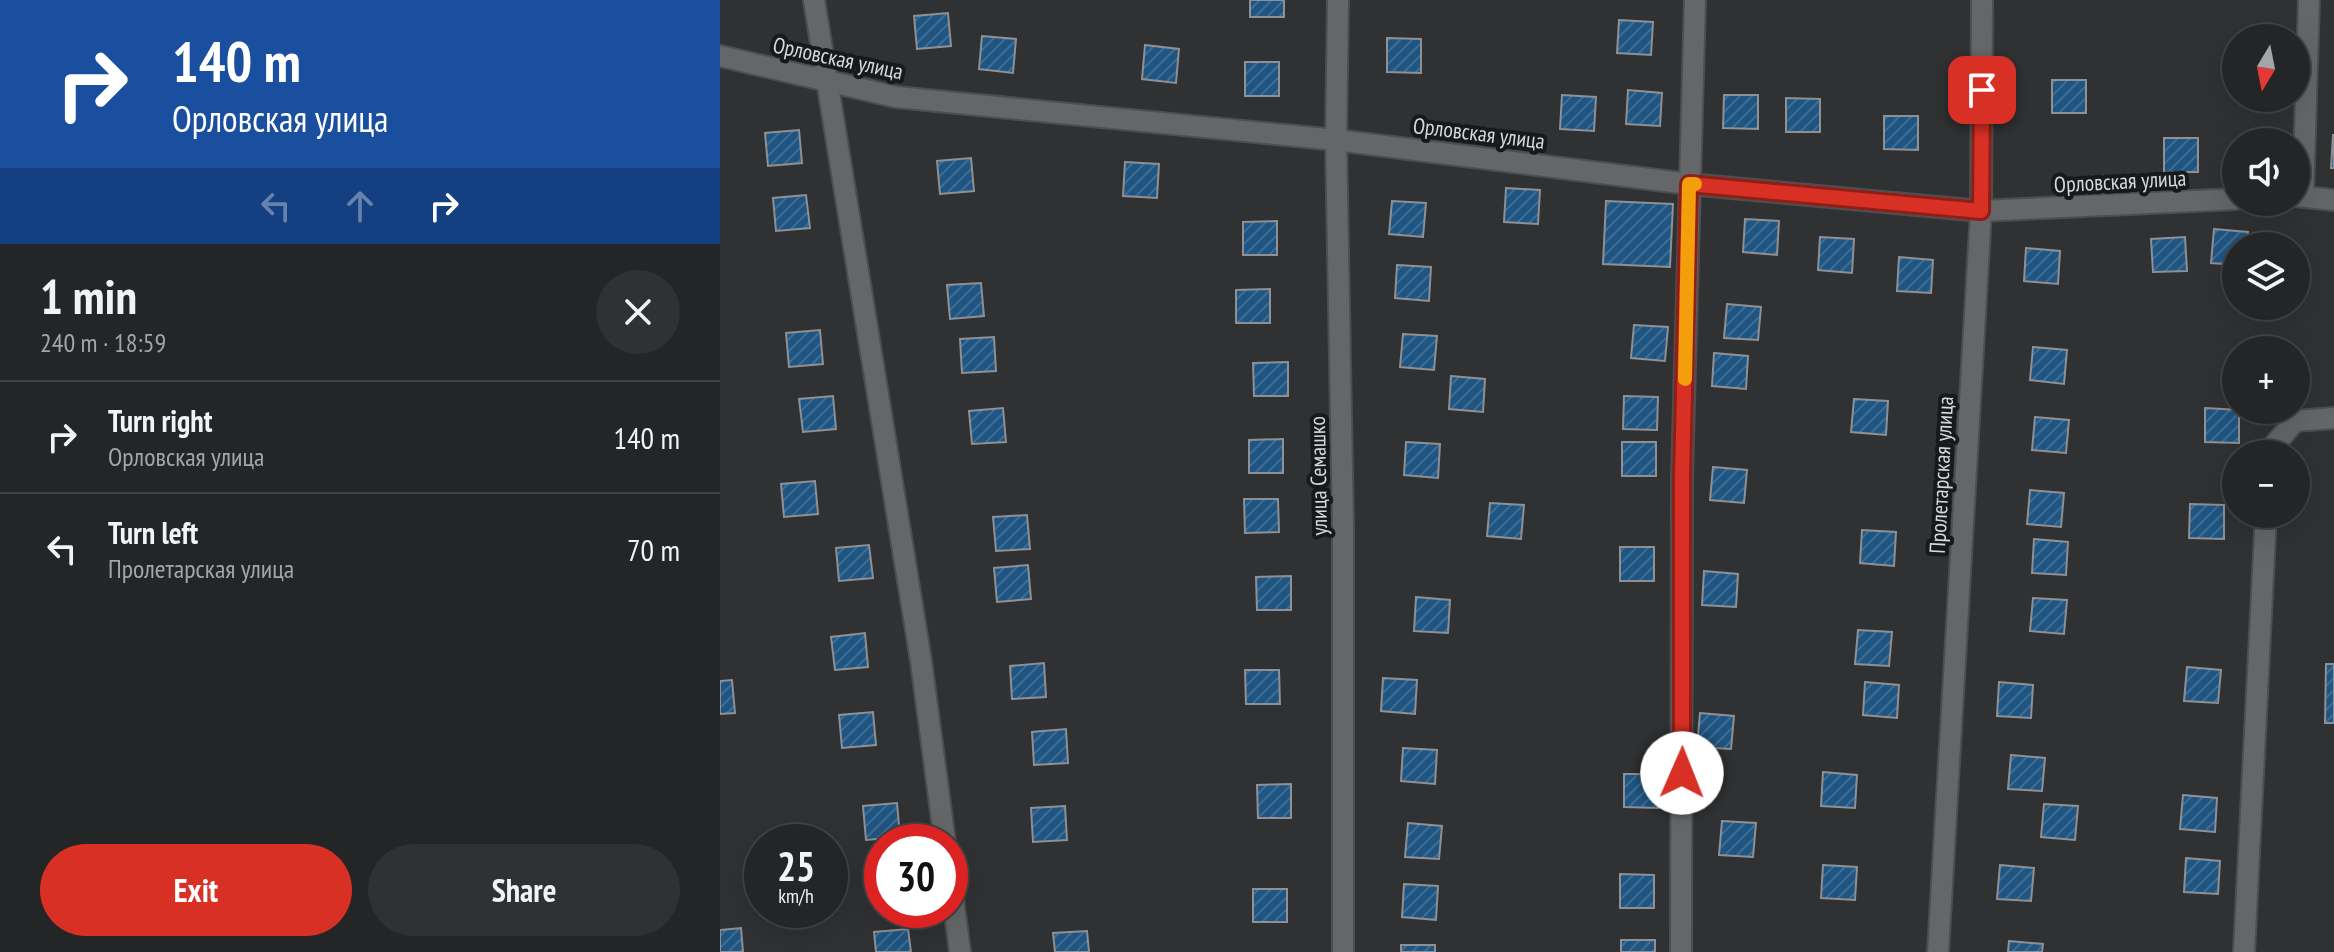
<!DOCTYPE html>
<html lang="en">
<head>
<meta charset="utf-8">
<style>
	body { margin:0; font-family:"PT Sans Narrow",sans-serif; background:#2f3132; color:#f1f3f6; height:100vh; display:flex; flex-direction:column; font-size:30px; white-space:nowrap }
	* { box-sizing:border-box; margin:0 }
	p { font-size:26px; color:#a3a5a7 }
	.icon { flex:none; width:44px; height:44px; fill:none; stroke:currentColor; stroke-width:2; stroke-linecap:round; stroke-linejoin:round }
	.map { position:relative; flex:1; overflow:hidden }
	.details { display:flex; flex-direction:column; background:#232526; width:720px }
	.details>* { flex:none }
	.guide { background:#1a4fa0; color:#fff; overflow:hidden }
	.needle { width:52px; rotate:190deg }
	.fabs { position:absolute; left:1502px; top:24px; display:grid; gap:16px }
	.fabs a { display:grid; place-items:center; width:88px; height:88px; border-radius:50%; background:#232526; box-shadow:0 8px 32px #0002,0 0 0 2px #404243; font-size:40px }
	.speed { position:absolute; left:24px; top:824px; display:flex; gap:16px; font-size:40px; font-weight:700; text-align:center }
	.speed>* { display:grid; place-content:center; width:104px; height:104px; border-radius:50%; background:#232526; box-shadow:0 8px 32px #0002,0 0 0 2px #404243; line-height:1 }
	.speed small { font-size:20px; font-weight:400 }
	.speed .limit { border:12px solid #d22; background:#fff; color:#111 }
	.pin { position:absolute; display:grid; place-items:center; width:68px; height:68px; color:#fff; margin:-34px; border-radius:16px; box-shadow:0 4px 12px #0006 }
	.me { position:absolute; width:88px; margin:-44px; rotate:1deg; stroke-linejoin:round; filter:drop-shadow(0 0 6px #0008) }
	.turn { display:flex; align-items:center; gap:28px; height:168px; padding:0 40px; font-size:36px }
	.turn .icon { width:104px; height:104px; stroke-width:2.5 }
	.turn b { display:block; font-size:56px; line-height:68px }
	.lanes { display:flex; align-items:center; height:76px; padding:0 40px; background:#0003; justify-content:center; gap:40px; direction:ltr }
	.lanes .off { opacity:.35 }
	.round { display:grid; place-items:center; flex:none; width:84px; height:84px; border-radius:42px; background:#2f3132 }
	.headline { display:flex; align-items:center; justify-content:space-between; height:136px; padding:0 40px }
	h1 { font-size:48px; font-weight:800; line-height:60px }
	.cta { display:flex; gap:16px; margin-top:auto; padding:16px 40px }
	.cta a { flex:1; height:92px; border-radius:48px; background:#d93025; color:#fff; font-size:32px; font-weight:800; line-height:92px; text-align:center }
	.cta a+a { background:#2f3132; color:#f1f3f6 }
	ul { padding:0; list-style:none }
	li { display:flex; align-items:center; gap:24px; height:112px; padding:0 40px; border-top:2px solid #404243 }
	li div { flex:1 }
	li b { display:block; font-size:30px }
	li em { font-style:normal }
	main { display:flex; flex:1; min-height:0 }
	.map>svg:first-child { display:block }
	.building { fill:url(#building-hatch); stroke:#8e9093; stroke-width:2 }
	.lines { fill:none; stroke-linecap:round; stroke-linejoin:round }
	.minor-casing { stroke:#4d4e50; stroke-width:24 }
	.minor { stroke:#646668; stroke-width:20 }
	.route-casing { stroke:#8d1f18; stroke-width:20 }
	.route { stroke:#d93025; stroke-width:14 }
	.slow { stroke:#f59e0b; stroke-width:14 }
	.labels { text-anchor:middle; stroke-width:8; stroke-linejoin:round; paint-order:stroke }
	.street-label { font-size:22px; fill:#d7d8d9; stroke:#18191a }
</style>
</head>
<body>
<main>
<section class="details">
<div class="guide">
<div class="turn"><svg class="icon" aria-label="right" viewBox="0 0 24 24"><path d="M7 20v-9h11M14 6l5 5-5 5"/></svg><div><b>140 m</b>Орловская улица</div></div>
<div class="lanes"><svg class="icon off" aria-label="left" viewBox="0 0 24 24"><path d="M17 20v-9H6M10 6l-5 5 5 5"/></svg><svg class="icon off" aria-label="ahead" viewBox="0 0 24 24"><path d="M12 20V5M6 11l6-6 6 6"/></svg><svg class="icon" aria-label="right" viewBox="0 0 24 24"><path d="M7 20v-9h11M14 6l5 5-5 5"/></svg></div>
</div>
<div class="headline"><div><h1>1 min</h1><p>240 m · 18:59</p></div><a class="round"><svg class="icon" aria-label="close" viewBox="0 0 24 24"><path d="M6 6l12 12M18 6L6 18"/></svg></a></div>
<ul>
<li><svg class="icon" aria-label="right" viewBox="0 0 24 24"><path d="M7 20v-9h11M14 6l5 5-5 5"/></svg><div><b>Turn right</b><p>Орловская улица</p></div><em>140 m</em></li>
<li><svg class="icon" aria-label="left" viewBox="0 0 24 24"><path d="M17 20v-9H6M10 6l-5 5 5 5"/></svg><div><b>Turn left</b><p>Пролетарская улица</p></div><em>70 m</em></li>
</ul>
<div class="cta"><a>Exit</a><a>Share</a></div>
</section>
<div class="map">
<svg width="1614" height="952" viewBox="0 0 1614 952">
	<defs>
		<pattern id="building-hatch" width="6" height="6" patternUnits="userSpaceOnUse" patternTransform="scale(2)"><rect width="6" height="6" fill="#1f5582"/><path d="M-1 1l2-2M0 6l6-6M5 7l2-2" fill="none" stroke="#3f6d93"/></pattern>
	</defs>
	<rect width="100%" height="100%" fill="#2f3133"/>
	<!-- building -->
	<g class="building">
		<rect x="530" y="0" width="34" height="17"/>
		<path d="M228,13L231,46L197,49L194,16Z"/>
		<path d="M899,20L933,22L931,55L897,53Z"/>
		<path d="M262,36L296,39L293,73L259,69Z"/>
		<path d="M667,38L701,39V73L667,72Z"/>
		<path d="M425,45L459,49L456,83L422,79Z"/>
		<rect x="525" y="62" width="34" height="34"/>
		<rect x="1332" y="80" width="34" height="33"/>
		<path d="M908,90L942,93L940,126L906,124Z"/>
		<path d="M842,95L876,97L874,131L840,129Z"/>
		<path d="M1004,95H1038V129L1003,128Z"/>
		<path d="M1066,98L1100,99V132H1066Z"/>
		<path d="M1164,116H1198V150L1164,149Z"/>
		<path d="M79,130L82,163L48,166L45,133Z"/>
		<path d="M1613,135H1614V168H1611Z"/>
		<rect x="1444" y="138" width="34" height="34"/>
		<path d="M251,158L254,191L220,194L217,161Z"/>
		<path d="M405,162L439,164L437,198L403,196Z"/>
		<path d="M786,188L820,190L818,224L784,222Z"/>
		<path d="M86,195L90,228L56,231L53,198Z"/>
		<path d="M672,201L706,203L703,237L669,234Z"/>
		<path d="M886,201L953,204L950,267L883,264Z"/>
		<path d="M1025,219L1059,221L1057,255L1023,252Z"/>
		<path d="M557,221V255H523V222Z"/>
		<path d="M1494,229L1528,232L1526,246H1516V265L1491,263Z"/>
		<path d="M1100,237L1134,239L1132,273L1098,270Z"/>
		<path d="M1465,237L1467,271L1433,272L1431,239Z"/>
		<path d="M1306,248L1340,251L1338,284L1304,281Z"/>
		<path d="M1179,257L1213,260L1211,293L1177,291Z"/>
		<path d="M677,265L711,267L709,301L675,298Z"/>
		<path d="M261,283L264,316L230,319L227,285Z"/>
		<path d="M550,289V323H516V290Z"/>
		<path d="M1007,304L1041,307L1038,340L1004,338Z"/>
		<path d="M914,325L948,327L945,361L911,358Z"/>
		<path d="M100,330L103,364L69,367L66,333Z"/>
		<path d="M683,334L717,336L714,370L680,367Z"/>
		<path d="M274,337L276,371L242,373L240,339Z"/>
		<path d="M1313,347L1347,350L1344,384L1310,380Z"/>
		<path d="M994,353L1028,356L1026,389L992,386Z"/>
		<path d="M568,362V396H534L533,363Z"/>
		<path d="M731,376L765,379L763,412L729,409Z"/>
		<path d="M113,396L116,429L83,432L79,399Z"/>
		<path d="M904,396L938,397L937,430L903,429Z"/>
		<path d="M1134,399L1168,401L1166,435L1131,432Z"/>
		<path d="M283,408L286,442L252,444L249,411Z"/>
		<path d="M1485,408L1519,410V443L1485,442Z"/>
		<path d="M1315,417L1349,420L1346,453L1312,450Z"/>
		<path d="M563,439V473H529V440Z"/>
		<path d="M686,442L720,444L718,478L684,475Z"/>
		<rect x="902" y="442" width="34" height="34"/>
		<path d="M993,467L1027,470L1024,503L990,500Z"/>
		<path d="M95,481L98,514L64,517L61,484Z"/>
		<path d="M1310,490L1344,493L1341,527L1307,524Z"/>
		<path d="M524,499H558L559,532L525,533Z"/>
		<path d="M770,503L804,505L801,539L767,536Z"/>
		<path d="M1470,504L1504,505V539L1469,538Z"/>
		<path d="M307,515L310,549L276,551L273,517Z"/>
		<path d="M1142,530L1176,532L1174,566L1140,563Z"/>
		<path d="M1314,539L1348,542L1346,575L1312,573Z"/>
		<path d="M149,545L153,578L119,581L116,548Z"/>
		<rect x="900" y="547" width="34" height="34"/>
		<path d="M308,565L311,599L277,602L274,568Z"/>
		<path d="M984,571L1018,574L1016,607L982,605Z"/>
		<path d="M571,576V610H537L536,577Z"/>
		<path d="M696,597L730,600L728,633L694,631Z"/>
		<path d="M1313,598L1347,600L1344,634L1310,631Z"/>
		<path d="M1138,630L1172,632L1169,666L1135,664Z"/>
		<path d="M145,633L148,667L115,670L111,637Z"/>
		<path d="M324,663L326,697L292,699L290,666Z"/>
		<path d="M1606,664H1614V723H1605Z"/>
		<path d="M1467,667L1501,670L1498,703L1464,701Z"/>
		<path d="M525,670H559L560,704H526Z"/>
		<path d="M663,678L697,680L695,714L661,711Z"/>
		<path d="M12,680L15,713L0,714V681Z"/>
		<path d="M1145,682L1179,685L1177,718L1143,715Z"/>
		<path d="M1279,682L1313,685L1311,718L1277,716Z"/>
		<path d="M153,712L156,745L122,748L119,715Z"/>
		<path d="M980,713L1014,716L1011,749L977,747Z"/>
		<path d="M346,729L348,763L314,765L312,732Z"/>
		<path d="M683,748L717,750L715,784L681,781Z"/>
		<path d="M1291,755L1325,758L1322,791L1288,789Z"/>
		<path d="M1103,772L1137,775L1135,808L1101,806Z"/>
		<path d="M904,774H938V808L904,807Z"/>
		<path d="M571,784V818H538L537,785Z"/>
		<path d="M1463,795L1497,798L1495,832L1460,829Z"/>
		<path d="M177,803L180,837L146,840L143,806Z"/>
		<path d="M1324,804L1358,806L1355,840L1321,837Z"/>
		<path d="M345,806L347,840L313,842L311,808Z"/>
		<path d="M1002,821L1036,823L1033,857L999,855Z"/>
		<path d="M688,823L722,826L719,859L685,857Z"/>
		<path d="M1466,858L1500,861L1498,894L1464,892Z"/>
		<path d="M1103,865L1137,867L1135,900L1101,898Z"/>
		<path d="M1280,865L1314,868L1311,901L1277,899Z"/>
		<path d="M162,870V904H152L149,871Z"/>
		<path d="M900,874L934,875V908H900Z"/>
		<path d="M684,884L718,886L716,920L682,917Z"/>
		<rect x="533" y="889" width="34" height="33"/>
		<path d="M21,928L23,952H0V930Z"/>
		<path d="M188,929L191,952H156L154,932Z"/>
		<path d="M367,931L369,952H335L333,933Z"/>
		<rect x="901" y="940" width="34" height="12"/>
		<path d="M1289,941L1323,944L1322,952H1288Z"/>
		<rect x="681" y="945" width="34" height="7"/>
	</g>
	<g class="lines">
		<defs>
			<g id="minor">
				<path d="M94,0L201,661L225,842"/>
				<path d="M618,0L616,140L623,527V952"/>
				<path d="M0,56L176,97L616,140L969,184L1261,211L1516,199"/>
				<path d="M1576,196L1614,200"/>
				<path d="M1583,196L1589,0"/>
				<path d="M1553,454L1555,444L1575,421L1614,418"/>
				<path d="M230,876L240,952"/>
				<path d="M961,952L962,476L975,0"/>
				<path d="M1218,952L1261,211L1262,0"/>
				<path d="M1524,952L1546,514"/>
			</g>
		</defs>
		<!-- minor casing -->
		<use href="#minor" class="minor-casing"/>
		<!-- minor -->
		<use href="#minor" class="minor"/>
	</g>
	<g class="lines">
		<defs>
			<path id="route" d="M962,773V476L969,184L1261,211L1262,90"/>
		</defs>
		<!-- route casing -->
		<use href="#route" class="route-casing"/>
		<!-- route -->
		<use href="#route" class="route"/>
		<!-- slow -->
		<path class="slow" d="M965,379L969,184H975"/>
	</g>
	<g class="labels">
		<!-- street labels -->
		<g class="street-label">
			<text transform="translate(118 58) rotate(12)" y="8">Орловская улица</text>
			<text transform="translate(759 133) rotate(7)" y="8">Орловская улица</text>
			<text transform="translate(1400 181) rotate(-3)" y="8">Орловская улица</text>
			<text transform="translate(1221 475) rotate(-87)" y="8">Пролетарская улица</text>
			<text transform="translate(598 476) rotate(-91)" y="8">улица Семашко</text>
		</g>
	</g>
</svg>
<div class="fabs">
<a><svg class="needle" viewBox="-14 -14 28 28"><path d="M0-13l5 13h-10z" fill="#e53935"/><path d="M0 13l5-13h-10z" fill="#a3a5a7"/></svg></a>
<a><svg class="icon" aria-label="sound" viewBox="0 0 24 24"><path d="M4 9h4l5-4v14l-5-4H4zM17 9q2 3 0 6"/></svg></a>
<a><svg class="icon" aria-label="layers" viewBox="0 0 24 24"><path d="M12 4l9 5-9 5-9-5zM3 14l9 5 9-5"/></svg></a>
<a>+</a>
<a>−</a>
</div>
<div class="speed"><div>25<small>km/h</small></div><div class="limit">30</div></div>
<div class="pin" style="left:1262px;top:90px;background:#d93025"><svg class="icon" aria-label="arrive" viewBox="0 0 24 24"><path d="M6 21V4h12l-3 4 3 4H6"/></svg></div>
<svg class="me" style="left:962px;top:773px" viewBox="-20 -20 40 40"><circle r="19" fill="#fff"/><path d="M0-13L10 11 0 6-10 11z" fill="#d93025"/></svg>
</div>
</main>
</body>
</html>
